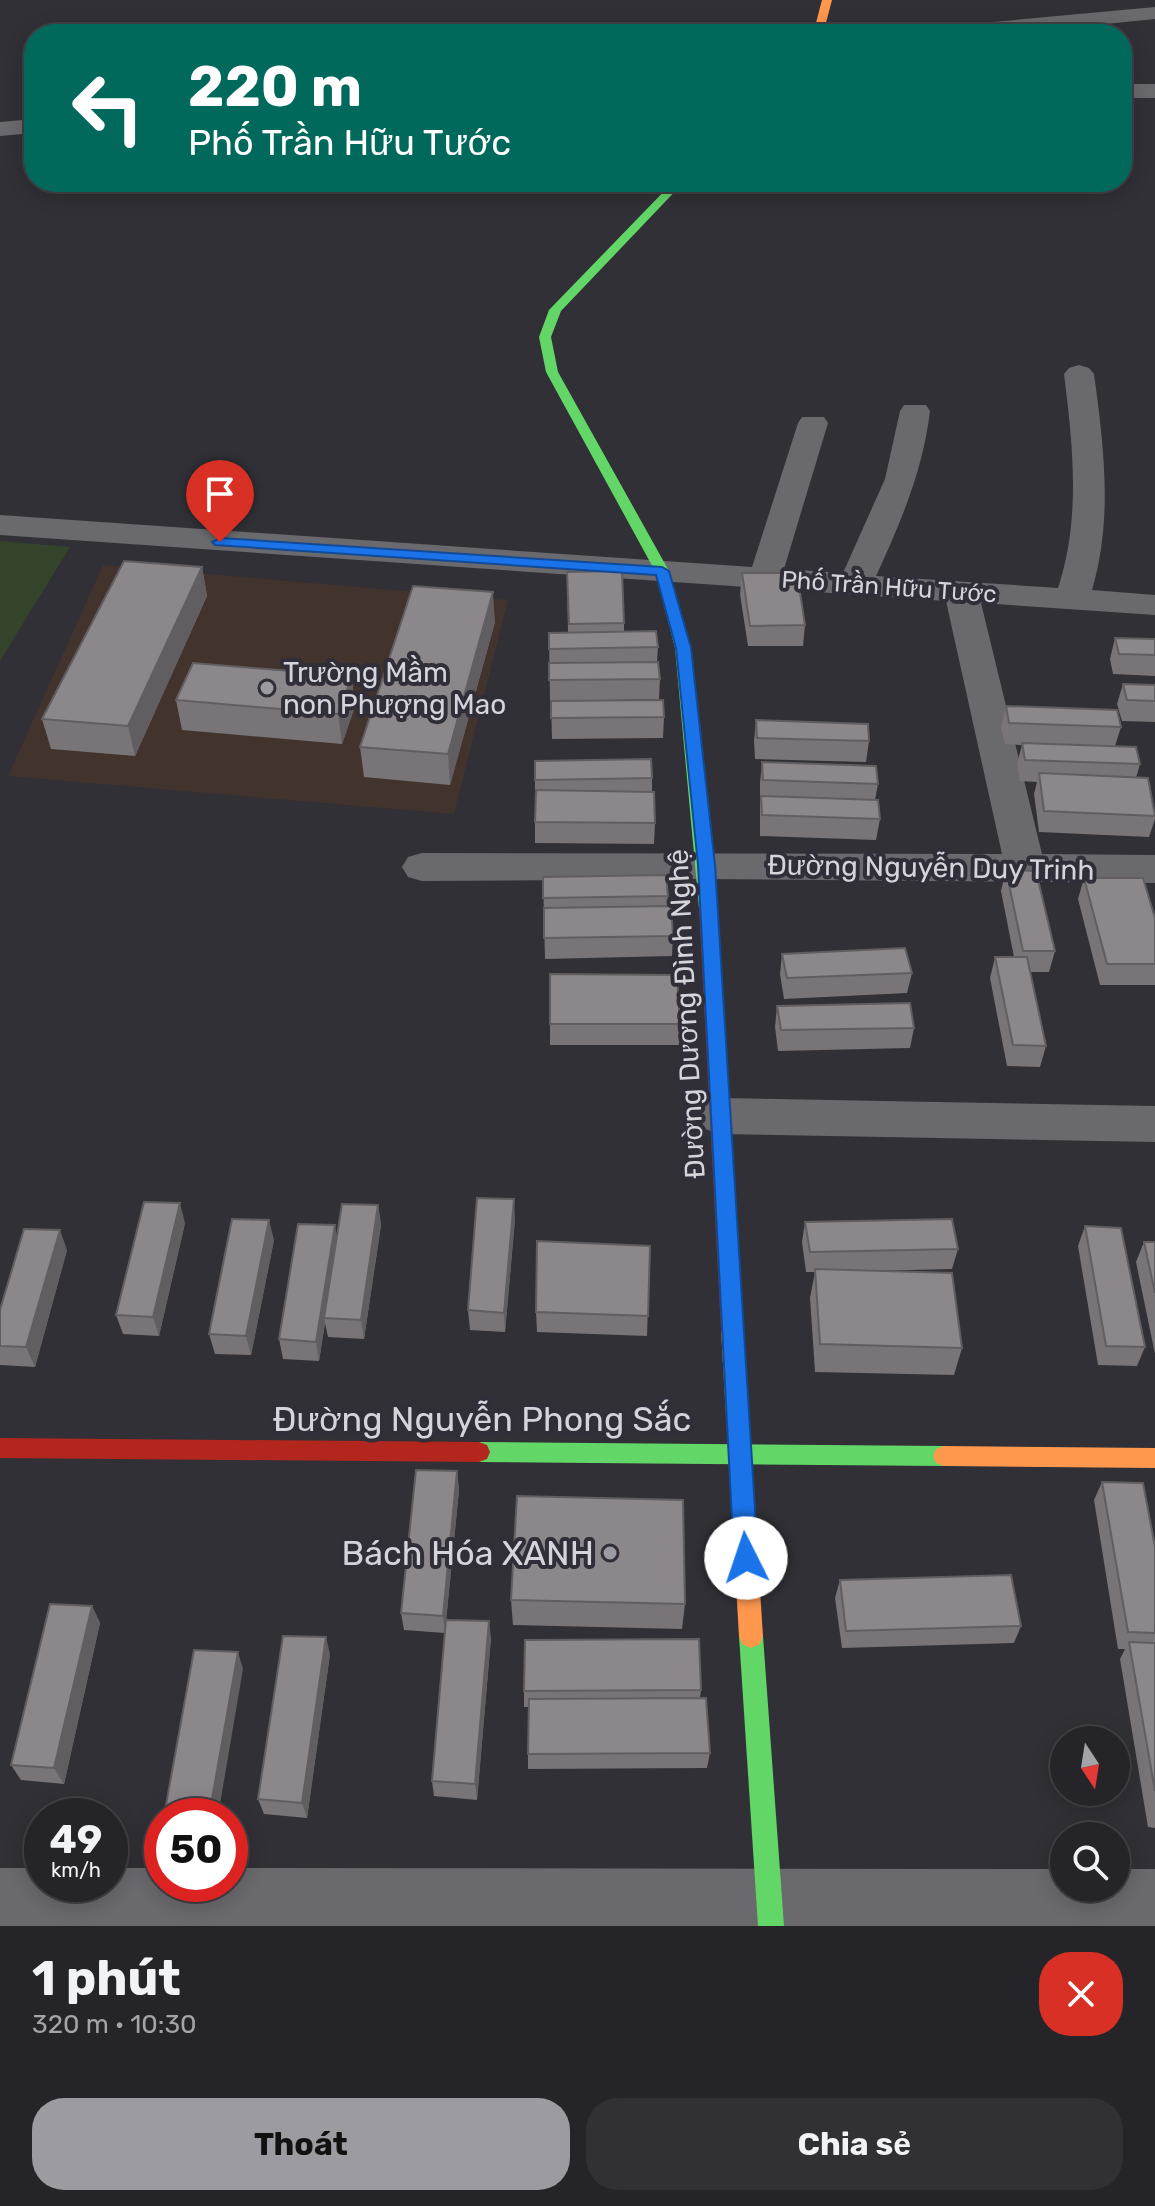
<!DOCTYPE html>
<html lang="vi">
<head>
<meta charset="utf-8">
<style>
	body { margin:0; font-family:Rubik,sans-serif; background:#313034; color:#f1f3f6; height:100vh; display:flex; flex-direction:column; font-size:30px; white-space:nowrap }
	* { box-sizing:border-box; margin:0 }
	p { font-size:26px; color:#a3a4a8 }
	.icon { flex:none; width:44px; height:44px; fill:none; stroke:currentColor; stroke-width:2; stroke-linecap:round; stroke-linejoin:round }
	.map { position:relative; height:1926px; overflow:hidden }
	.sheet { display:flex; flex-direction:column; background:#252428; flex:1 }
	.sheet>* { flex:none }
	.top-card { position:absolute; left:24px; top:24px; width:1108px; height:168px; border-radius:32px; box-shadow:0 4px 20px #0003,0 0 0 2px #424145; background:#00695c; color:#fff; overflow:hidden }
	.needle { width:52px; rotate:168deg }
	.controls { position:absolute; left:1050px; top:1726px; display:grid; gap:16px }
	.controls a { display:grid; place-items:center; width:80px; height:80px; border-radius:50%; background:#252428; box-shadow:0 4px 20px #0003,0 0 0 2px #424145; font-size:40px }
	.speed { position:absolute; left:24px; top:1798px; display:flex; gap:16px; font-size:40px; font-weight:700; text-align:center }
	.speed>* { display:grid; place-content:center; width:104px; height:104px; border-radius:50%; background:#252428; box-shadow:0 4px 20px #0003,0 0 0 2px #424145; line-height:1 }
	.speed small { font-size:20px; font-weight:400 }
	.speed .limit { border:12px solid #d22; background:#fff; color:#111 }
	.pin { position:absolute; display:grid; place-items:center; width:68px; height:68px; color:#fff; margin:-82px -34px; border-radius:50% 50% 50% 0; rotate:-45deg; box-shadow:0 0 8px #0007 }
	.pin .icon { rotate:45deg }
	.me { position:absolute; width:88px; margin:-44px; rotate:356deg; stroke-linejoin:round; filter:drop-shadow(0 0 6px #0008) }
	.turn { display:flex; align-items:center; gap:28px; height:168px; padding:0 32px; font-size:36px }
	.turn .icon { width:104px; height:104px; stroke-width:2.5 }
	.turn b { display:block; font-size:56px; line-height:68px }
	.round { display:grid; place-items:center; flex:none; width:84px; height:84px; border-radius:32px; background:#313034 }
	.headline { display:flex; align-items:center; justify-content:space-between; height:136px; padding:0 32px }
	h1 { font-size:48px; font-weight:700; line-height:60px }
	.cta { display:flex; gap:16px; margin-top:auto; padding:16px 32px }
	.cta a { flex:1; height:92px; border-radius:32px; background:#9c9ba1; color:#111; font-size:32px; font-weight:700; line-height:92px; text-align:center }
	.cta a+a { background:#313034; color:#f1f3f6 }
	.map>svg:first-child { display:block }
	.education { fill:#42332c }
	.green { fill:#34442a }
	.lines { fill:none; stroke-linecap:round; stroke-linejoin:round }
	.street { fill:#6a696d; fill-rule:evenodd }
	.fast { fill:#63d668; fill-rule:evenodd }
	.slow { fill:#ff974d; fill-rule:evenodd }
	.jam { fill:#b3261e; fill-rule:evenodd }
	.wall { fill:#787477 }
	.shaded-wall { fill:#615e61 }
	.building { fill:#8b878a; stroke:#615e61; stroke-width:2 }
	.route { fill:#1a73e8; stroke:#114b97; stroke-width:2 }
	.poi-dot { fill:#9c9ba1; stroke:#302e38; stroke-width:3 }
	.labels { text-anchor:middle; stroke-width:8; stroke-linejoin:round; paint-order:stroke }
	.far-street-label { font-size:24px; fill:#d5d4da; stroke:#302e38 }
	.poi-label { font-size:28px; fill:#d5d4da; stroke:#302e38; text-anchor:start }
	.street-label { font-size:28px; fill:#d5d4da; stroke:#302e38 }
	.near-street-label { font-size:34px; fill:#d5d4da; stroke:#302e38 }
	.near-poi-label { font-size:34px; fill:#d5d4da; stroke:#302e38; text-anchor:end }
</style>
</head>
<body>
<div class="map">
<svg width="1155" height="1926" viewBox="0 0 1155 1926">
	<rect width="100%" height="100%" fill="#313036"/>
	<!-- education -->
	<path class="education" d="M103,565L508,600L454,814L8,776Z"/>
	<!-- green -->
	<path class="green" d="M0,541L70,547L0,661Z"/>
	<g class="lines">
		<!-- street -->
		<g class="street">
			<path d="M1155,7V19L1006,34H928L939,27Z"/>
			<rect x="1122" y="84" width="33" height="14"/>
			<path d="M34,119V133L0,136V122Z"/>
			<path d="M1079,365L1089,368L1094,374C1104,447 1113,519 1092,590L1155,595V615L981,603L1042,854L1155,855V883L706,879L422,881L408,877L402,867L408,857L422,853L1002,854L946,601L0,535V515L752,567L798,423L802,417H824L828,423L784,569L843,573L885,479L900,411L904,405H926L930,411C923,470 901,522 876,576L1058,588C1081,518 1073,446 1064,374L1069,368Z"/>
			<path d="M721,1098L1155,1106V1142L721,1134L705,1129L698,1116L705,1103Z"/>
			<path d="M0,1868H42V1884H110V1868H162V1884H230V1868L1064,1869V1888H1116V1869H1155V1926H0Z"/>
		</g>
		<!-- fast -->
		<g class="fast">
			<path d="M673,182H684L561,311L551,337L558,372L669,571L691,648L717,908L708,914L699,908L675,648L655,571L546,372L539,337L549,310Z"/>
			<path d="M479,1442L944,1446L952,1449L955,1456L952,1463L944,1466L479,1462L471,1459L468,1452L471,1445Z"/>
			<path d="M751,1624L760,1628L763,1636L784,1926H758L739,1636L742,1628Z"/>
		</g>
		<!-- slow -->
		<g class="slow">
			<path d="M822,0H832L823,34H813Z"/>
			<path d="M732,1321L740,1323L743,1330L763,1636L760,1644L751,1648L742,1644L739,1636L721,1330L724,1323Z"/>
			<path d="M944,1446L1155,1448V1468L944,1466L936,1463L933,1456L936,1449Z"/>
		</g>
		<!-- jam -->
		<g class="jam">
			<path d="M708,902L717,908L743,1330L740,1337L732,1339L724,1337L721,1330L699,908Z"/>
			<path d="M0,1438L479,1442L487,1445L490,1452L487,1459L479,1462L0,1458Z"/>
		</g>
	</g>
	<!-- wall -->
	<g class="wall">
		<path d="M202,567L207,596L135,756L51,749L42,719Z"/>
		<path d="M567,572L624,623V632L658,647L657,662L660,679L659,699L550,701L549,633L568,632Z"/>
		<path d="M742,573L805,625L803,646H748L740,594Z"/>
		<path d="M495,622L450,785L364,777L360,747Z"/>
		<path d="M1115,638L1155,639V676L1113,674L1110,659Z"/>
		<path d="M1123,684L1155,685V722L1122,721L1117,704Z"/>
		<path d="M176,700L355,706L342,744L182,730Z"/>
		<path d="M551,701L664,717L663,738L552,739Z"/>
		<path d="M1006,706L1121,727L1115,746L1140,764L1136,778L1155,813V819L1149,837L1039,832L1034,794L1037,782L1020,781L1017,764L1022,745L1005,744L1001,727Z"/>
		<path d="M756,720L869,741L866,762L755,759L754,741Z"/>
		<path d="M535,761L652,778V792L655,823L654,844L535,843Z"/>
		<path d="M762,762L878,784L875,800L880,819L876,840L760,836V783Z"/>
		<path d="M1006,870L1055,951L1049,972H1030L1046,1046L1040,1067L1007,1066L990,978L995,957H1014L1001,891Z"/>
		<path d="M543,877L668,896L667,906L673,936L672,956L545,959Z"/>
		<path d="M1084,878L1155,918V985H1100L1078,899Z"/>
		<path d="M782,954L912,973L907,993L784,999L780,974Z"/>
		<path d="M777,1006L914,1028L910,1048L778,1051L775,1027Z"/>
		<path d="M550,1024H680L679,1045H550Z"/>
		<path d="M378,1205L381,1225L364,1339L328,1337L325,1323L319,1361L283,1359L279,1339L337,1236Z"/>
		<path d="M515,1219L505,1332L470,1330L468,1310Z"/>
		<path d="M805,1222L958,1249L952,1269L870,1271L962,1348L954,1375L815,1372L810,1298L815,1272H806L802,1242Z"/>
		<path d="M185,1223L159,1336L123,1334L116,1315Z"/>
		<path d="M1085,1226L1145,1347L1137,1366L1098,1365L1078,1246Z"/>
		<path d="M274,1240L251,1355L215,1354L209,1334Z"/>
		<path d="M1144,1242H1155V1354L1136,1262Z"/>
		<path d="M650,1246L647,1336L537,1332L536,1312Z"/>
		<path d="M67,1250L35,1367L0,1365V1310Z"/>
		<path d="M457,1471L459,1490L446,1620L491,1638L477,1800L434,1796L432,1781L445,1633L404,1630L401,1613Z"/>
		<path d="M1102,1482L1155,1547V1828L1148,1827L1120,1659L1125,1649H1118L1094,1500Z"/>
		<path d="M840,1580L1021,1626L1014,1643L842,1648L835,1598Z"/>
		<path d="M511,1600L685,1604L682,1629L513,1625Z"/>
		<path d="M92,1606L100,1623L64,1784L21,1780L11,1765Z"/>
		<path d="M330,1654L307,1818L264,1814L258,1799Z"/>
		<path d="M701,1690L700,1698L710,1753L707,1768L528,1769V1707H524V1691Z"/>
	</g>
	<!-- shaded-wall -->
	<g class="shaded-wall">
		<path d="M202,567L207,596L135,756L128,726Z"/>
		<path d="M493,592L495,622L450,785L448,754Z"/>
		<path d="M352,676L355,706L342,744L338,714Z"/>
		<path d="M514,1199L515,1219L505,1332L504,1313Z"/>
		<path d="M180,1203L185,1223L159,1336L153,1317Z"/>
		<path d="M378,1205L381,1225L364,1339L361,1320Z"/>
		<path d="M269,1220L274,1240L251,1355L246,1336Z"/>
		<path d="M335,1225L338,1245L324,1318L325,1323L319,1361L316,1342Z"/>
		<path d="M60,1230L67,1250L35,1367L26,1347Z"/>
		<path d="M457,1471L459,1490L445,1633L443,1616Z"/>
		<path d="M92,1606L100,1623L64,1784L54,1768Z"/>
		<path d="M489,1621L491,1638L477,1800L475,1784Z"/>
		<path d="M326,1637L330,1654L307,1818L302,1803Z"/>
		<path d="M238,1652L243,1669L218,1816H209Z"/>
	</g>
	<!-- building -->
	<g class="building">
		<path d="M124,561L202,567L128,726L42,719Z"/>
		<path d="M622,571L624,623L569,624L567,572Z"/>
		<path d="M742,573H797L805,625L750,626Z"/>
		<path d="M413,586L493,592L448,754L360,747Z"/>
		<path d="M656,631L658,647L549,649V633Z"/>
		<path d="M1115,638L1155,639V655L1119,654Z"/>
		<path d="M658,662L660,679L549,680V663Z"/>
		<path d="M193,663L352,676L338,714L176,700Z"/>
		<path d="M1123,684L1155,685V701L1127,700Z"/>
		<path d="M663,700L664,717L551,718V701Z"/>
		<path d="M1006,706L1117,710L1121,727L1009,723Z"/>
		<path d="M756,720L868,724L869,741L757,738Z"/>
		<path d="M1022,743L1136,747L1140,764L1025,760Z"/>
		<path d="M651,759L652,778L535,780V761Z"/>
		<path d="M762,762L876,766L878,784L763,780Z"/>
		<path d="M1039,773L1148,778L1155,816L1044,811Z"/>
		<path d="M536,790L654,792L655,823L535,822Z"/>
		<path d="M761,796L878,800L880,819L762,815Z"/>
		<path d="M1006,870L1036,871L1055,951H1023Z"/>
		<path d="M666,875L668,896L543,898V877Z"/>
		<path d="M1084,878H1143L1155,918V964H1107Z"/>
		<path d="M671,906L673,936L544,938V908Z"/>
		<path d="M905,948L912,973L787,978L782,954Z"/>
		<path d="M995,957H1027L1046,1046L1013,1045Z"/>
		<path d="M550,974L677,975L680,1024H550Z"/>
		<path d="M910,1003L914,1028L781,1030L777,1006Z"/>
		<path d="M477,1198L514,1199L504,1313L468,1310Z"/>
		<path d="M144,1202L180,1203L153,1317L116,1315Z"/>
		<path d="M342,1204L378,1205L361,1320L324,1318Z"/>
		<path d="M232,1219L269,1220L246,1336L209,1334Z"/>
		<path d="M952,1219L958,1249L810,1252L805,1222Z"/>
		<path d="M298,1224L335,1225L316,1342L279,1339Z"/>
		<path d="M1085,1226L1121,1228L1145,1347L1106,1346Z"/>
		<path d="M24,1229L60,1230L26,1347L0,1346V1310Z"/>
		<path d="M537,1241L650,1246L648,1316L536,1312Z"/>
		<path d="M1144,1242H1155V1293Z"/>
		<path d="M815,1269L952,1273L962,1348L820,1344Z"/>
		<path d="M416,1470L457,1471L443,1616L401,1613Z"/>
		<path d="M1102,1482L1143,1483L1155,1547V1633L1128,1632Z"/>
		<path d="M517,1496L683,1500L685,1604L511,1600Z"/>
		<path d="M1011,1575L1021,1626L846,1631L840,1580Z"/>
		<path d="M50,1604L92,1606L54,1768L11,1765Z"/>
		<path d="M446,1620L489,1621L475,1784L432,1781Z"/>
		<path d="M283,1636L326,1637L302,1803L258,1799Z"/>
		<path d="M699,1639L701,1690L524,1691L525,1640Z"/>
		<path d="M1129,1642L1155,1643V1791Z"/>
		<path d="M194,1650L238,1652L209,1816H164Z"/>
		<path d="M706,1698L710,1753L528,1754L529,1699Z"/>
	</g>
	<!-- route -->
	<path class="route" d="M220,538L662,567L669,571L691,648L715,865L758,1558L754,1566L746,1569L737,1566L734,1558L698,865L676,648L656,575L215,545L212,542Z"/>
	<!-- markers -->
	<g class="poi-dot">
		<circle cx="267" cy="688" r="8"/>
		<circle cx="610" cy="1553" r="8"/>
	</g>
	<g class="labels">
		<!-- far-street labels -->
		<g class="far-street-label">
			<text transform="translate(889 587) rotate(4)" y="8">Phố Trần Hữu Tước</text>
		</g>
		<!-- poi labels -->
		<g class="poi-label">
			<text x="283" y="682">Trường Mầm<tspan x="283" dy="32">non Phượng Mao</tspan></text>
		</g>
		<!-- street labels -->
		<g class="street-label">
			<text transform="translate(931 867) rotate(1)" y="10">Đường Nguyễn Duy Trinh</text>
			<text transform="translate(686 1014) rotate(-93)" y="10">Đường Dương Đình Nghệ</text>
		</g>
		<!-- near-street labels -->
		<g class="near-street-label">
			<text x="482" y="1431">Đường Nguyễn Phong Sắc</text>
		</g>
		<!-- near-poi labels -->
		<g class="near-poi-label">
			<text x="594" y="1565">Bách Hóa XANH</text>
		</g>
	</g>
</svg>
<div class="controls">
<a><svg class="needle" viewBox="-14 -14 28 28"><path d="M0-13l5 13h-10z" fill="#e53935"/><path d="M0 13l5-13h-10z" fill="#a3a4a8"/></svg></a>
<a><svg class="icon" aria-label="search" viewBox="0 0 24 24"><circle cx="10" cy="10" r="6"/><path d="M15 15l6 6"/></svg></a>
</div>
<div class="speed"><div>49<small>km/h</small></div><div class="limit">50</div></div>
<div class="pin" style="left:220px;top:542px;background:#d93025"><svg class="icon" aria-label="arrive" viewBox="0 0 24 24"><path d="M6 21V4h12l-3 4 3 4H6"/></svg></div>
<svg class="me" style="left:746px;top:1558px" viewBox="-20 -20 40 40"><circle r="19" fill="#fff"/><path d="M0-13L10 11 0 6-10 11z" fill="#1a73e8"/></svg>
<div class="top-card">
<div class="turn"><svg class="icon" aria-label="left" viewBox="0 0 24 24"><path d="M17 20v-9H6M10 6l-5 5 5 5"/></svg><div><b>220 m</b>Phố Trần Hữu Tước</div></div>
</div>
</div>
<section class="sheet">
<div class="headline"><div><h1>1 phút</h1><p>320 m · 10:30</p></div><a class="round" style="background:#d93025;color:#fff"><svg class="icon" aria-label="close" viewBox="0 0 24 24"><path d="M6 6l12 12M18 6L6 18"/></svg></a></div>
<div class="cta"><a>Thoát</a><a>Chia sẻ</a></div>
</section>
</body>
</html>
